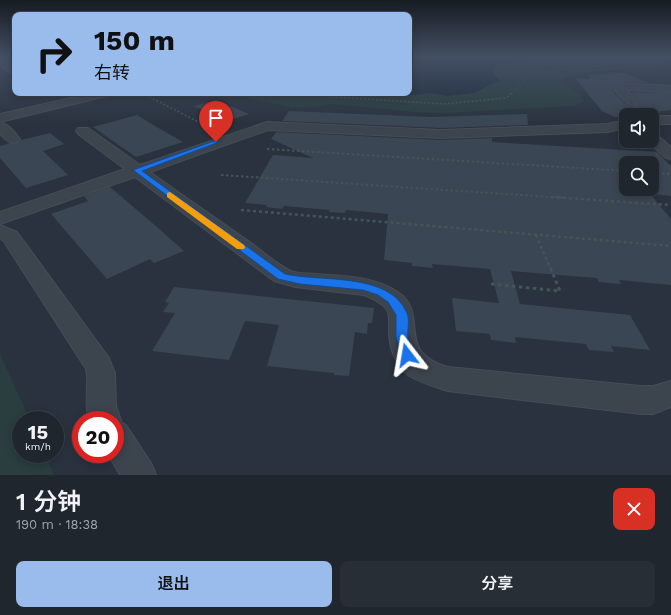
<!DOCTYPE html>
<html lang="zh">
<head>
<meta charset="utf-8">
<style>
	body { margin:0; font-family:"Work Sans","Noto Sans SC",sans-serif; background:#272e36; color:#f1f3f6; height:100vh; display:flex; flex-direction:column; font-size:15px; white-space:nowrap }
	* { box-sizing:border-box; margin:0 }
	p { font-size:13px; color:#a1a5aa }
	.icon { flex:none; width:22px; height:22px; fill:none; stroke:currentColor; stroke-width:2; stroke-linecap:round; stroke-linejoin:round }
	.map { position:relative; height:475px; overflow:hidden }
	.side { display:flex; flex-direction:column; background:#1f262e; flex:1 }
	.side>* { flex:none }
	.top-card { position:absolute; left:12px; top:12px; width:400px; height:84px; border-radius:8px; box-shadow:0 2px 10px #0003,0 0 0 1px #3c434a; background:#99bced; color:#111; overflow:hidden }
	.tools { position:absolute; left:619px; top:108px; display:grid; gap:8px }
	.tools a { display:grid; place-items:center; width:40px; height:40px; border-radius:8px; background:#1f262e; box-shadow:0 2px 10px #0003,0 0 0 1px #3c434a; font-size:20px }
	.speed { position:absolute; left:12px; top:411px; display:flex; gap:8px; font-size:20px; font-weight:700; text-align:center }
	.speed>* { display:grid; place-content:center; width:52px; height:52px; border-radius:50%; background:#1f262e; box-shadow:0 2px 10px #0003,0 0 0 1px #3c434a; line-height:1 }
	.speed small { font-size:10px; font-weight:400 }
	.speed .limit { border:6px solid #d22; background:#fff; color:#111 }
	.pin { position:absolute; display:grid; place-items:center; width:34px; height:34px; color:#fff; margin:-41px -17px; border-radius:50% 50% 50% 0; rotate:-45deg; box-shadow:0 0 4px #0007 }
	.pin .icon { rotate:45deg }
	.me { position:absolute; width:44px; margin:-22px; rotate:346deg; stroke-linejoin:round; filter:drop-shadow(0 0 3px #0008) }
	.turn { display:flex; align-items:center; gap:14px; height:84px; padding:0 16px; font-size:18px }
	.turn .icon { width:52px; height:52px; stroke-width:2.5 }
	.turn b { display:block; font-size:28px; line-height:34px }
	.round { display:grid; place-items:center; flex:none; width:42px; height:42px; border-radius:8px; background:#272e36 }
	.overview { display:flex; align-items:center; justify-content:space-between; height:68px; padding:0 16px }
	h1 { font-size:24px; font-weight:600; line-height:30px }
	.cta { display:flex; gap:8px; margin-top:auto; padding:8px 16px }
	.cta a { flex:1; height:46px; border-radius:8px; background:#99bced; color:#111; font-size:16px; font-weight:600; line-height:46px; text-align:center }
	.cta a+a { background:#272e36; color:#f1f3f6 }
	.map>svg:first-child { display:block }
	.green { fill:#2a3d3f }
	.water { fill:#1c2a3b }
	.building { fill:#3b4654; fill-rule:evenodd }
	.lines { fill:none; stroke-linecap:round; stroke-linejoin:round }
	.minor-casing { stroke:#464d57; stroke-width:2 }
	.path-far4 { stroke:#435657; stroke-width:1; stroke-dasharray:1.5 1.5; stroke-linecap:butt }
	.path-far3 { stroke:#435657; stroke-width:1.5; stroke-dasharray:2 2; stroke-linecap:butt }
	.path-far2 { stroke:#435657; stroke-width:2; stroke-dasharray:2.5 2.5; stroke-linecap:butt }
	.path-far1 { stroke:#435657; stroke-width:2.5; stroke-dasharray:3 3; stroke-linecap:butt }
	.path { stroke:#435657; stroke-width:3; stroke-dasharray:3.5 3.5; stroke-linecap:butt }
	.minor { fill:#3c444e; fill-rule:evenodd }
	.route { fill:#1a73e8; stroke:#114b97 }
	.slow { fill:#f59e0b }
</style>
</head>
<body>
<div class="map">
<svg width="671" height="475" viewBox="0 0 671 475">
	<rect width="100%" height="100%" fill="#29323e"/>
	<!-- green -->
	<g class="green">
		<path d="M409,57H664L662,59L663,62C659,64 654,67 649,68C631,71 571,69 562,80V83L579,93L584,102L573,106L446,113L414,112L332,104L315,107H290L251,99L244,93H409Z"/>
		<path d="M0,354L30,420H21V454H45L54,475H0Z"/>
	</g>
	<!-- water -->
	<path class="water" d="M413,57H552L502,64L493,67L494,75L500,80L474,93L448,96L430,93L415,95L394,93H409V71L418,68L417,61Z"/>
	<!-- building -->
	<g class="building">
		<path d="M624,73L649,83L617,82L611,85V87L615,94L624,103L632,106L639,103V101L631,92L671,93V110L615,117L602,111L575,78L591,79L588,75Z"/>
		<path d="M216,100L228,105L249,114L227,121L194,106Z"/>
		<path d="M289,111L431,117L527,114L528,125L441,128L282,121Z"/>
		<path d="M137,115L155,126L183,142L136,157L93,127Z"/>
		<path d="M276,132L441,140L492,138V142L657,152L671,166V196L650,194L671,219V285L619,280L621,284L599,282L597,278L511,271L520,304L630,315L650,350L611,346L614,352L589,350L586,344L515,337L516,343L491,340L490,334L456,331L452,298L499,303L490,269L432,264L433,268L412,266V263L384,260L388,214L346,210L345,213L329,212L330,210L284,206L282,209L266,207L267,205L245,203L273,155L313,158L271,139ZM626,163H652V189H626Z"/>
		<path d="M50,133L64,144L43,151L68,175L26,188L0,158V146L10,143H18L21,140Z"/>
		<path d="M110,187L157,227L184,251L154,263L150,259L107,279L51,214L88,201L84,196Z"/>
		<path d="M174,287L374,308L372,323H368L367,334L355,332L349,376L334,375V373L267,366L279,325L245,321L229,360L152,351L175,313L163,312L169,303L165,302Z"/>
	</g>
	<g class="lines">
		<defs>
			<g id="minor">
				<path d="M0,59L15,68V76L0,66Z"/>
				<path d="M617,83L671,86V92L627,90L638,102L636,104C626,107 617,94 612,86Z"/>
				<path d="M93,93H113L111,95L0,122V114Z"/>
				<rect x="652" y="116" width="19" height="8"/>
				<path d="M626,120V128L607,132L441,138L268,130L150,172C182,195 214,217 247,240C260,249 275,263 289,270C296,274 308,273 316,274C343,276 374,276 398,292C431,315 393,351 448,367L641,386H653L671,381V407L653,414H641L448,391C435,387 420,383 408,375C395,365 389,347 389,331C389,324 390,315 387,310C382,302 371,298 364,295L295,287L274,281L135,177L0,224V212L125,169L78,134L76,131L78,128H88L140,165L267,122L441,130L607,124Z"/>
				<path d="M0,122C8,124 15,132 20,139L18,142C9,144 6,140 0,134Z"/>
				<path d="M652,134L657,135L671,147V159L666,158L647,141H652Z"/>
				<path d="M0,225L17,232L109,358L115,373L116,406L121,420L120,422L126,425L151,463L156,475H120L108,454H115V420H89C83,403 90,386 86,369L3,240L0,239Z"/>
			</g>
		</defs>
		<!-- minor casing -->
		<use href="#minor" class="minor-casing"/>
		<!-- path-far4 -->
		<g class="path-far4">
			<path d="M586,57L608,64L655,57"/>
			<path d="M141,93L144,94"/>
			<path d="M269,93L277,94"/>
			<path d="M511,94L531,74L608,64"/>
		</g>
		<!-- path-far3 -->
		<g class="path-far3">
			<path d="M142,93L214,130"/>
			<path d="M272,93L444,104L506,98L512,93"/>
		</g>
		<!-- path-far2 -->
		<g class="path-far2">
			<path d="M267,149L626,171"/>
			<path d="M652,173L671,174"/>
			<path d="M221,175L566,198"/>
		</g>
		<!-- path-far1 -->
		<g class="path-far1">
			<path d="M551,197L671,205"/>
			<path d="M241,210L671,246"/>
			<path d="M536,235L551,270"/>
		</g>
		<!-- path -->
		<path class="path" d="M491,284L560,291L551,269"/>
		<!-- minor -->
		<use href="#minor" class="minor"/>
	</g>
	<!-- sky -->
	<linearGradient id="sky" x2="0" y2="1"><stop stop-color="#171c22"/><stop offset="0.46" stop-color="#434f63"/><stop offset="1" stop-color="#434f63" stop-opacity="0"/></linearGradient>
	<rect width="671" height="124" fill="url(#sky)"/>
	<!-- route -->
	<path class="route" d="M214,141L219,142L142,171L285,274C321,282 390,272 407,313C410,320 407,330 408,338C409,344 412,350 413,355L411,359L407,360L403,359L396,337V315L388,302L378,295L363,290L300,284L278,279L133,170Z"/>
	<!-- slow -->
	<path class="slow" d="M170,192L244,245L245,247L244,249H237L167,197V193Z"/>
</svg>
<div class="tools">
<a><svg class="icon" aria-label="sound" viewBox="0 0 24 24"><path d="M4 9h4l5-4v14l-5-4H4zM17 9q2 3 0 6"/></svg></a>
<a><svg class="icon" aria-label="search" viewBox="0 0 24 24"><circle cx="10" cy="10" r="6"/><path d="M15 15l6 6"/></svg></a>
</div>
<div class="speed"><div>15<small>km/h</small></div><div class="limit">20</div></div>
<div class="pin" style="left:216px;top:142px;background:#d93025"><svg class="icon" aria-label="arrive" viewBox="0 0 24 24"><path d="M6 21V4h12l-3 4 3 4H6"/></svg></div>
<svg class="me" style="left:407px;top:355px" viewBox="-20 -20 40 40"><path d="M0-17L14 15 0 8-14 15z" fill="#1a73e8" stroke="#fff" stroke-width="4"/></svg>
<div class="top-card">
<div class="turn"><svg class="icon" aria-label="right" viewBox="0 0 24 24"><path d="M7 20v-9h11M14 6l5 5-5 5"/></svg><div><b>150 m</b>右转</div></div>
</div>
</div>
<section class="side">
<div class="overview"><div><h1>1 分钟</h1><p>190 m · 18:38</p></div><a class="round" style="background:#d93025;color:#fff"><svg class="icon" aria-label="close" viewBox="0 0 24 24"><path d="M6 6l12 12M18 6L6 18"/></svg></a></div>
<div class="cta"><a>退出</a><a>分享</a></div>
</section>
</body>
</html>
